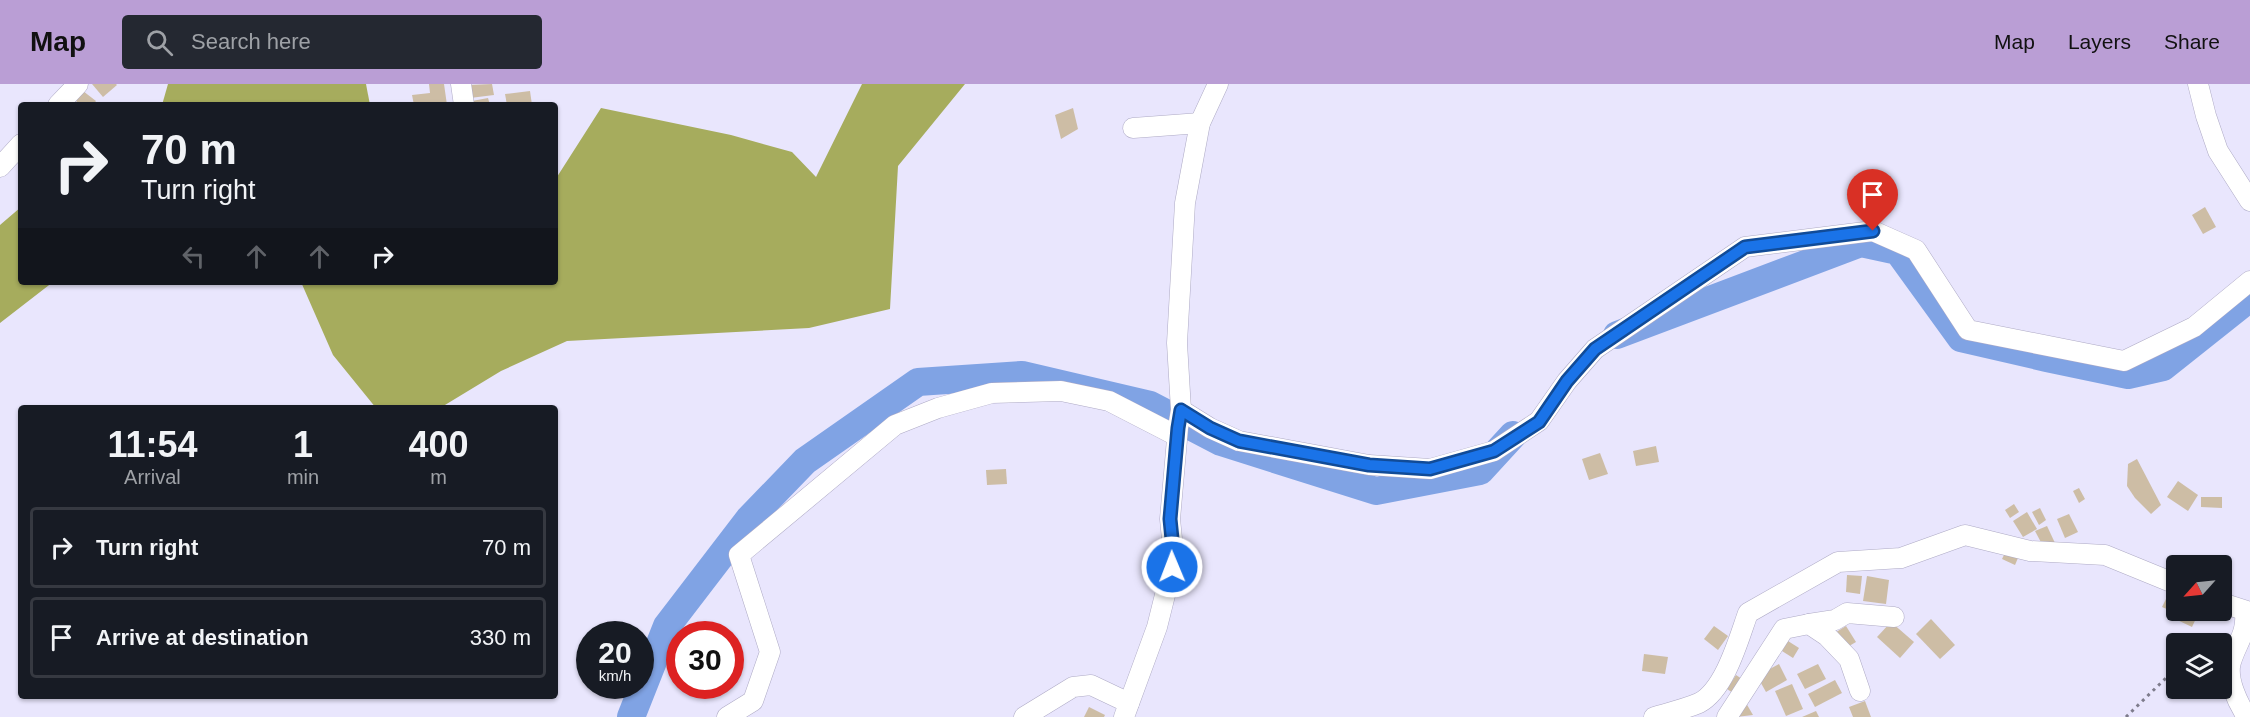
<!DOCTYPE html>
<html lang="en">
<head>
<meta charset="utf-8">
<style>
	body { margin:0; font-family:Arial,sans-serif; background:#242831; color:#f1f3f6; height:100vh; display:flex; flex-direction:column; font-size:22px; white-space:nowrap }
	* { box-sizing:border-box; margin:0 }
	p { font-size:20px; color:#9ea1a6 }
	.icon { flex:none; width:33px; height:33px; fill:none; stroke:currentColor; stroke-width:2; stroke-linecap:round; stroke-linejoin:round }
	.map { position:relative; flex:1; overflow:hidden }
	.panel { position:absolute; left:18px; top:321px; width:540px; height:294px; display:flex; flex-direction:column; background:#171b24; border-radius:6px; box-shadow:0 2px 4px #0004 }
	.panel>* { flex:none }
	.top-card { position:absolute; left:18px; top:18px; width:540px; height:183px; border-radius:6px; box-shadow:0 2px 4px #0004; background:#171b24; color:#f1f3f6; overflow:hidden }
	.needle { width:39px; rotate:243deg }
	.tools { position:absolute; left:2166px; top:471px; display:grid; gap:12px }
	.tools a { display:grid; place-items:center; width:66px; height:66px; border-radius:6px; background:#171b24; box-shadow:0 2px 4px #0004; font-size:30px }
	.speed { position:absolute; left:576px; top:537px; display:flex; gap:12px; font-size:30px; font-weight:700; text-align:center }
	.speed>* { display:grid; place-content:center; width:78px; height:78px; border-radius:50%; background:#171b24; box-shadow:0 2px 4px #0004; line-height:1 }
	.speed small { font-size:15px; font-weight:400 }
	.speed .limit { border:9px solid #d22; background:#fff; color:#111 }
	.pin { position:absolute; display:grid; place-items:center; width:51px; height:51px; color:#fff; margin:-62px -26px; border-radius:50% 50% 50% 0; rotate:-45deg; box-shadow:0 0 6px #0007 }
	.pin .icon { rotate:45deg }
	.me { position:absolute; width:66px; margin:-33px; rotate:359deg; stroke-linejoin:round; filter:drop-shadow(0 0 4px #0008) }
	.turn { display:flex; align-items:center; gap:21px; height:126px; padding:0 24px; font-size:27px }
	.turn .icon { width:78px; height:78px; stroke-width:2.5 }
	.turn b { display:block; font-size:42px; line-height:51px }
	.lanes { display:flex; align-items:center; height:57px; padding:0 24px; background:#0003; justify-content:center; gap:30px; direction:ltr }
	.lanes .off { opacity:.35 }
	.eta { display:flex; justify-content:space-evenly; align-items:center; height:102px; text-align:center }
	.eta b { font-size:36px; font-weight:700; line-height:42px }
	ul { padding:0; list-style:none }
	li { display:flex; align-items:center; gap:18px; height:81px; margin:0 12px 9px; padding:0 12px; border:3px solid #363941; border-radius:6px }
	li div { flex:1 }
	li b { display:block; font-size:22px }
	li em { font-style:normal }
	header { display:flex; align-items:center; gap:36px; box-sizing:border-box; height:84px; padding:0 30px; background:#ba9ed5; color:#111 }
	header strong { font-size:28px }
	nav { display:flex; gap:33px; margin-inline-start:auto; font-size:21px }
	.search { width:420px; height:54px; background:#242831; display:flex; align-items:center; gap:15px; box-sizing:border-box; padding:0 21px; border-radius:6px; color:#9ea1a6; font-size:22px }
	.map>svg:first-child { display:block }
	.forest { fill:#a6ac5d }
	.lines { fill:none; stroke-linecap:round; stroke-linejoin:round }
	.river { stroke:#80a3e4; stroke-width:28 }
	.building { fill:#cdbda5 }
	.minor-casing { stroke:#aeaac5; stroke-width:21 }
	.path { stroke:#7e7c8c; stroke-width:3; stroke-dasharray:3 4.5; stroke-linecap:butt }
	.minor { stroke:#fff; stroke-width:20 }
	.route-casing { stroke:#114b97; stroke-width:15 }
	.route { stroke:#1a73e8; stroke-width:10 }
</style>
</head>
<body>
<header>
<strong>Map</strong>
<div class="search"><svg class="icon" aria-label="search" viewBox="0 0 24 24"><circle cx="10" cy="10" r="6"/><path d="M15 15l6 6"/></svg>Search here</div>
<nav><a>Map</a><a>Layers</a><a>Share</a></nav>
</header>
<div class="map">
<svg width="2250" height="633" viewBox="0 0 2250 633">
	<rect width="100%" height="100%" fill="#e9e6fd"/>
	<!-- forest -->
	<g class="forest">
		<path d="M168,0H366L370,21H162Z"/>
		<path d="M862,0H965L898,82L890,225L809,244L567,257L501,287L440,324H376L333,271L301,198H555V96L601,24L731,51L792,68L816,93Z"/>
		<path d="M21,123V198H53L0,239V141Z"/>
	</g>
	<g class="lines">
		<!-- river -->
		<g class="river">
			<path d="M1617,251L1861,159L1898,167L1961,254L2047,274L2128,291L2163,283L2250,214"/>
			<path d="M631,633L667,542L749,435L805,377L918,298L1022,291L1150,321L1221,358L1376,407L1480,387L1513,351"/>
		</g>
	</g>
	<!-- building -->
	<g class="building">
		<path d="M92,0H116L117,1L103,13Z"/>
		<path d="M429,0H444L447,21H414L412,11L430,9Z"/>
		<path d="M492,0L494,11L470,14L468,1Z"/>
		<path d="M83,7L96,17L93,21H81L76,17Z"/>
		<path d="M530,7L532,21H507L505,10Z"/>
		<path d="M488,14L490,21H472V17Z"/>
		<path d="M1073,24L1078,45L1061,55L1055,31Z"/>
		<path d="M2205,123L2216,143L2203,150L2192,131Z"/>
		<path d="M1656,362L1659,378L1636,382L1633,367Z"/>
		<path d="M1600,369L1608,390L1589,396L1582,375Z"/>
		<path d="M2137,375L2161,421L2151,430L2135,414L2127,402L2128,380Z"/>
		<path d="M1006,385L1007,400L987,401L986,386Z"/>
		<path d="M2178,397L2198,411L2188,427L2167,413Z"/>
		<path d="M2079,404L2085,415L2079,419L2073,407Z"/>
		<path d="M2201,413H2222V424L2201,423Z"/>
		<path d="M2014,420L2019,428L2010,434L2005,426Z"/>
		<path d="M2040,424L2046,436L2039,441L2032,428Z"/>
		<path d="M2027,428L2037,445L2023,453L2013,437Z"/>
		<path d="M2069,430L2078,448L2065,454L2057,435Z"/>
		<path d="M2047,442L2055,459L2044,464L2035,447Z"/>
		<path d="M2006,467L2018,474L2015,481L2002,475Z"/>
		<path d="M2205,476L2218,482H2202Z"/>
		<path d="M1847,491L1862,492L1860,510L1846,508Z"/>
		<path d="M1867,492L1889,496L1886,520L1863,517Z"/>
		<path d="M2169,509L2176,513L2169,526L2162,523Z"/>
		<path d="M2176,517V526H2200L2192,543L2169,532Z"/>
		<path d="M1931,535L1955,561L1940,575L1916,550Z"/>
		<path d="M1891,538L1914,558L1900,574L1877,553Z"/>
		<path d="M1714,542L1728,552L1718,566L1704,555Z"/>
		<path d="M1846,542L1856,558L1844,565L1833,550Z"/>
		<path d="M1788,557L1799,564L1793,574L1782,567Z"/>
		<path d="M1644,570L1668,573L1665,590L1642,587Z"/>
		<path d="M1779,580L1787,596L1766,608L1757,592Z"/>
		<path d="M1818,580L1826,595L1805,605L1797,590Z"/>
		<path d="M1736,591L1745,597L1736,611L1727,605Z"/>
		<path d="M1835,596L1842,609L1815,623L1808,610Z"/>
		<path d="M1792,600L1803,625L1786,632L1775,607Z"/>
		<path d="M1865,617L1871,633H1853L1849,623Z"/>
		<path d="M1746,619L1753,631L1736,633Z"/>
		<path d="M1089,623L1105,631L1104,633H1084Z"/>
		<path d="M1816,627L1819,633H1802Z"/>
	</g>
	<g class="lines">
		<defs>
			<g id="minor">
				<path d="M461,0L464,21"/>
				<path d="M2198,0L2206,32L2218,67L2250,117"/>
				<path d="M58,21L78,0"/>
				<path d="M1133,44L1200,39"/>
				<path d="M0,83L21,60"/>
				<path d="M1181,326L1210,344L1239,357L1369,381L1430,385L1494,367L1539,337L1567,297L1595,265L1745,163L1873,147L1916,166L1968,246L2124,277L2194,243L2250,197"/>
				<path d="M2222,519L2250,528"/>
				<path d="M2245,528C2247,550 2237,558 2231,578C2226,595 2238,619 2247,633"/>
				<path d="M1809,540L1835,536L1847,529L1894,533"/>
				<path d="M727,633L753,617L770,568L739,471L895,341L938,324L992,309L1061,307L1109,317L1177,352"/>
				<path d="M1024,633L1073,603L1091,601L1129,619"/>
				<path d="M1124,633L1157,543L1172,483L1173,465L1170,435L1178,344L1181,326L1177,259L1185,119L1200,39L1218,0"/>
				<path d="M1654,633C1668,629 1685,625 1699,619C1725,606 1739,554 1748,529L1838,478L1901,474L1965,451L2030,467L2105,471L2176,500"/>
				<path d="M1727,633L1784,545L1809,540L1827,552L1849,575L1860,607"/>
			</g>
		</defs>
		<!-- minor casing -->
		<use href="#minor" class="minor-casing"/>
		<!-- path -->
		<path class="path" d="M2126,633L2169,591L2176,590"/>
		<!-- minor -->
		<use href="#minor" class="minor"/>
	</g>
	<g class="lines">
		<defs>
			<path id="route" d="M1172,483L1173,465L1170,435L1178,344L1181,326L1210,344L1239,357L1369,381L1430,385L1494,367L1539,338L1567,297L1595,265L1745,163L1873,147"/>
		</defs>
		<!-- route casing -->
		<use href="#route" class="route-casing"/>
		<!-- route -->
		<use href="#route" class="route"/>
	</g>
</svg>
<div class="tools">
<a><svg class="needle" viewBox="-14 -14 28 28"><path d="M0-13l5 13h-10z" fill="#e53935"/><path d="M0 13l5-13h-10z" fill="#9ea1a6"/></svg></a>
<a><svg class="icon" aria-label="layers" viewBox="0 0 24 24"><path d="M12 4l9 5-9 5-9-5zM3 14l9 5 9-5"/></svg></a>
</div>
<div class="speed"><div>20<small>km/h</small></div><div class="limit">30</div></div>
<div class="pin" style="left:1873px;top:147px;background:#d93025"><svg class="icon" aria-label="arrive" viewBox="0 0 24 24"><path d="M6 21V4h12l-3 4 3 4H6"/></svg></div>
<svg class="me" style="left:1172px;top:483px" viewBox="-20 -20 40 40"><circle r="17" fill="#1a73e8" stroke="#fff" stroke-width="3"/><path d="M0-11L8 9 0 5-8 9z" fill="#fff"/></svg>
<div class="top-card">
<div class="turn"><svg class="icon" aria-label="right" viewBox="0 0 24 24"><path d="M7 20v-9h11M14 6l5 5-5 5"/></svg><div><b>70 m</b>Turn right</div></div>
<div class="lanes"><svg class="icon off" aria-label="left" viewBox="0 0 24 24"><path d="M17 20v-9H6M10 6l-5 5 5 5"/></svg><svg class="icon off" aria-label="ahead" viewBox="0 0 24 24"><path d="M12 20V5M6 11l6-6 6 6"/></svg><svg class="icon off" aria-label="ahead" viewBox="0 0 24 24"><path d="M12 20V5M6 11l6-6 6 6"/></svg><svg class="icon" aria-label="right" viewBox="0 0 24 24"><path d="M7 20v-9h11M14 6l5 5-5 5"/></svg></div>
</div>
<section class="panel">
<div class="eta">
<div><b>11:54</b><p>Arrival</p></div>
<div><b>1</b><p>min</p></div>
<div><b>400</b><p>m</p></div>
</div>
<ul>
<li><svg class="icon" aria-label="right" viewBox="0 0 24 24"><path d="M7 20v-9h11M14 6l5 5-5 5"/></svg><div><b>Turn right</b></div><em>70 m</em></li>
<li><svg class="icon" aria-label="arrive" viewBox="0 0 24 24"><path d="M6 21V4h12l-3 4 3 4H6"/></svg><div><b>Arrive at destination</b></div><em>330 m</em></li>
</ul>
</section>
</div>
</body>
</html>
